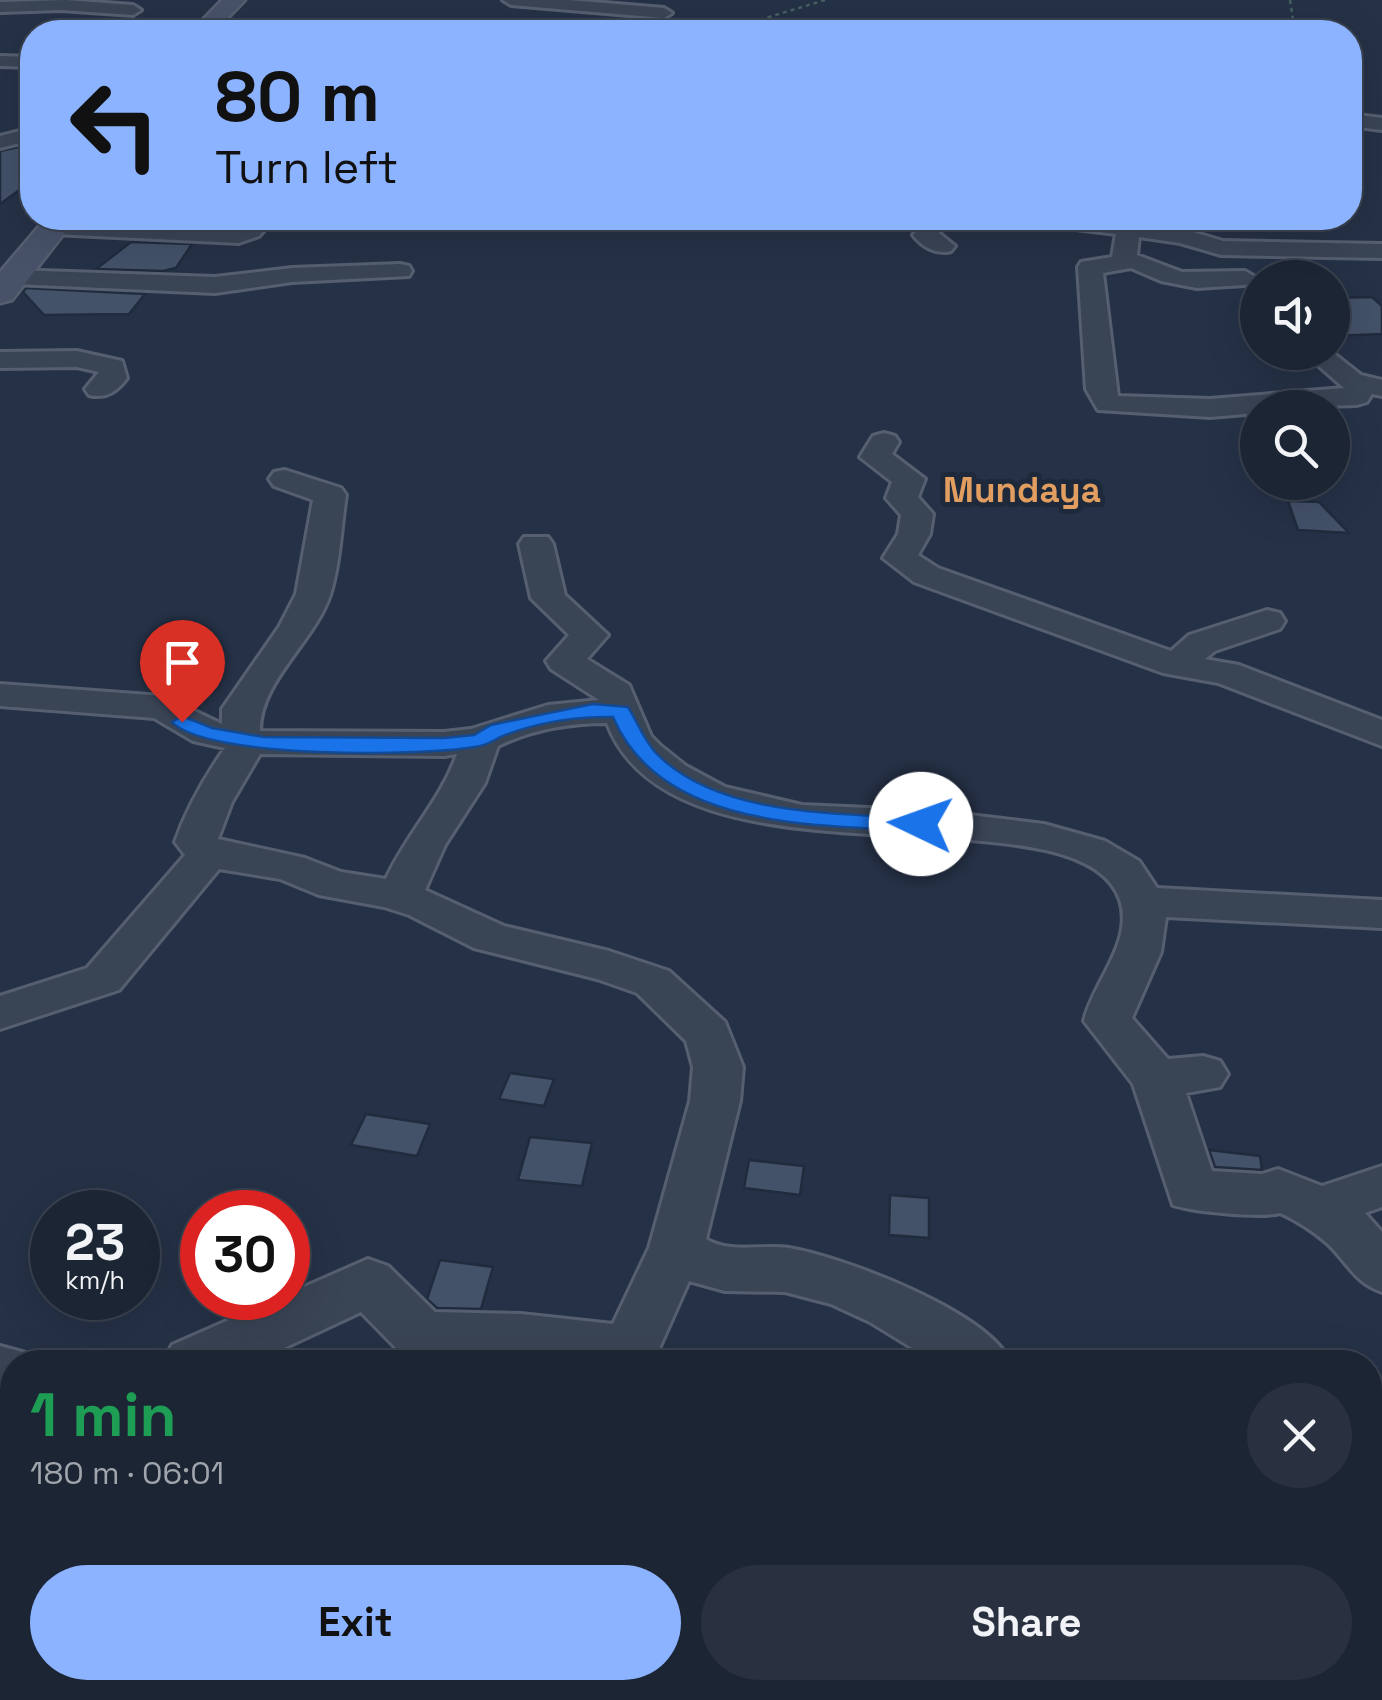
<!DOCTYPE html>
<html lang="en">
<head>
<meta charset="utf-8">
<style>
	body { margin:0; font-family:"Space Grotesk",sans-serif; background:#293140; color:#f1f3f6; height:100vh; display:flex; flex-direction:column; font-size:38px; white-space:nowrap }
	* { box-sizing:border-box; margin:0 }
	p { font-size:32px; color:#a0a5ac }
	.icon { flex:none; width:55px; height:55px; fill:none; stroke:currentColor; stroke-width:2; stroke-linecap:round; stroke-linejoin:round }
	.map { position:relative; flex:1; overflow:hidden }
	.side { position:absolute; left:0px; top:1350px; width:1382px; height:350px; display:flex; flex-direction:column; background:#1c2534; border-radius:40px 40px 0 0; box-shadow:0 10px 40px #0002,0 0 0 2px #3a424f }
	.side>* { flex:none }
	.guide { position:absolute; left:20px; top:20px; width:1342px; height:210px; border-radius:40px; box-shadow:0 10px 40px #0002,0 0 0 2px #3a424f; background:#8cb3ff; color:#111; overflow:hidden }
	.fabs { position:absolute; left:1240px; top:260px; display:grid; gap:20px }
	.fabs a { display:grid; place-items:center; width:110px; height:110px; border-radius:50%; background:#1c2534; box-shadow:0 10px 40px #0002,0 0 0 2px #3a424f; font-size:50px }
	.speed { position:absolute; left:30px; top:1190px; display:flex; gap:20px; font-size:50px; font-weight:700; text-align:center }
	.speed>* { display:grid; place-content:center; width:130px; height:130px; border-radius:50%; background:#1c2534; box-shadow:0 10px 40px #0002,0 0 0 2px #3a424f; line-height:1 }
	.speed small { font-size:25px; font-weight:400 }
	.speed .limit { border:15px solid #d22; background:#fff; color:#111 }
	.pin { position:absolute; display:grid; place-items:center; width:85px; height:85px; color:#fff; margin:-102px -42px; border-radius:50% 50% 50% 0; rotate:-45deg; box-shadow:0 0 10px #0007 }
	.pin .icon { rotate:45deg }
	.me { position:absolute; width:110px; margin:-55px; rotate:273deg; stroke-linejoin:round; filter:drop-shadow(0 0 8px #0008) }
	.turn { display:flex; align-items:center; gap:35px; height:210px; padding:0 30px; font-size:45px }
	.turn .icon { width:130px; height:130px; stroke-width:2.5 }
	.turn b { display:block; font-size:70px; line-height:85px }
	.round { display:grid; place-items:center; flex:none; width:105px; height:105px; border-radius:52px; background:#293140 }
	.head { display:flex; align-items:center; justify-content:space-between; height:170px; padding:0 30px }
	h1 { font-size:60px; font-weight:700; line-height:75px; color:#1e9e55 }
	.cta { display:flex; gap:20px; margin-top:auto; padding:20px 30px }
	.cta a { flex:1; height:115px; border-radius:60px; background:#8cb3ff; color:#111; font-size:40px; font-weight:700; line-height:115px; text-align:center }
	.cta a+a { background:#293140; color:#f1f3f6 }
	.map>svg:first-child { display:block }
	.building { fill:#435169; stroke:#202b3d; stroke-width:2.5 }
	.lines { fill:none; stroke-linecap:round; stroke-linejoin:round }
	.street-casing { stroke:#555f70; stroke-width:6 }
	.secondary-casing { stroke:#555f70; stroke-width:5 }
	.path-far1 { stroke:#455f62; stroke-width:2.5; stroke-dasharray:4 4; stroke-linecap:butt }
	.path { stroke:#455f62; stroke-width:9; stroke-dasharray:11 11; stroke-linecap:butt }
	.street { fill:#394455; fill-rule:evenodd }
	.secondary { fill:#475269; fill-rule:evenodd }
	.route { fill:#1a73e8; stroke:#114b97; stroke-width:2.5 }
	.labels { text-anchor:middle; stroke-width:10; stroke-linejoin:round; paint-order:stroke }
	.far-quarter-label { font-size:35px; font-weight:bold; fill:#e19e60; stroke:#1e293b }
</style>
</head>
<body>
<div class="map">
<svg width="1382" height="1700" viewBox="0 0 1382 1700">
	<rect width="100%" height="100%" fill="#253146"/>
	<!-- building -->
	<g class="building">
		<path d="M32,144V181L0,204V151Z"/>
		<path d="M131,242L192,244L176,268L163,271L96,269Z"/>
		<path d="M26,288L145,294L129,314L44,315L23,292Z"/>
		<path d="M1372,297L1382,306V334L1332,336V298Z"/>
		<path d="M1288,501L1319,502L1349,533L1298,530Z"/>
		<path d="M510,1073L554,1079L544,1106L499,1099Z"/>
		<path d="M366,1114L430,1124L417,1156L351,1145Z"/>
		<path d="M530,1137L592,1143L582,1186L518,1180Z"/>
		<path d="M1209,1150L1260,1156L1262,1170L1215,1167Z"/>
		<path d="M749,1160L804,1166L800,1195L744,1188Z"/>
		<path d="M890,1195L929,1198V1238L889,1235Z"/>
		<path d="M440,1260L493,1267L481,1309L437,1308L427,1299Z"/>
	</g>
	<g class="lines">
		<defs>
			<g id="street">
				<path d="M65,0L133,5L141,10L133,15L61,10L0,12V2Z"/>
				<path d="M503,0H569L664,8L672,13L664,18L511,5Z"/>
				<path d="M0,56L32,57V67L0,66Z"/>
				<path d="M1350,114L1382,118V130L1350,126Z"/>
				<path d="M32,128V140L0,148V136Z"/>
				<path d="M250,218H274L259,236L239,243L53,234L41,227L53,220L236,229Z"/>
				<path d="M927,218H950L939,233L955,246L951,251C937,255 922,247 913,235Z"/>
				<path d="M1032,218H1094L1183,229L1223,241L1382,244V258L1221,255L1180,243L1139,237L1137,255L1182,272L1245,271L1257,278L1245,285L1197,288L1161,281L1131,268L1103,273L1118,396L1210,399L1344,388L1303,352H1332L1361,375L1382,380V396L1372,394L1367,402L1357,405L1258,408V413L1210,417L1098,410L1086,389L1078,267L1081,262L1112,257L1116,234L1044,225Z"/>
				<path d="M400,264L409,266L412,271L409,276L292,282L215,293L13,284L1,277L13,270L215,277L292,268Z"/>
				<path d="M77,351L122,361L127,378C117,392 105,399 89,395L85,389L99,372L77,367L0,368V352Z"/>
				<path d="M884,433L895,436L899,442L892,454L925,479L918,497L933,514L930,534L918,555L938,568L1171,651L1189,635L1267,610L1280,613L1285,621L1280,629L1215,651L1205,659L1239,665L1382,720V746L1218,683L1163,673L914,582L883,558L898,534L901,515L886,498L892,482L860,457L873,436Z"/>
				<path d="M285,470L341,488L346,495C341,527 340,564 330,595C314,642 260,681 260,731L444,732L471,729L548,705L599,700L551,669L546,661L569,635L531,598L519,544L524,537H548L553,544L565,595L608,635L587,659L629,685L651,736L661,746L686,766L725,787L802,805L936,811L1044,824L1105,841L1139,861L1157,888L1382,900V928L1166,917L1161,952L1132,1018L1168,1059L1203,1056L1220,1061L1228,1074L1220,1087L1186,1093L1212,1171L1262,1174L1278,1169L1322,1186L1382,1166V1207L1365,1213L1382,1232V1292C1355,1283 1348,1263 1328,1244C1313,1231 1298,1221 1280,1213C1262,1218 1193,1212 1173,1205L1133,1084L1084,1021C1093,982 1134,942 1120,900C1079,781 675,903 607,723C569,723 533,729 498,746L485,783L445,845L425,890L504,926L609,951L669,971L725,1022L743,1067L740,1101L706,1239C730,1254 761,1244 789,1248C843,1257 989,1312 1010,1362H935L870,1322L831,1304L785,1292L725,1291L689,1281L653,1362L421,1360L401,1353L361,1312L254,1362H164L172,1345L368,1259L388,1266L435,1312L521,1314L613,1324L649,1248L690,1101L693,1067L686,1041L637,993L597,979L474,948L409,915L384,907L319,895L280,879L219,869L119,990L0,1029V996L87,968L185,855L175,842C187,808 204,778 225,748L193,741L154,718L0,706V684L163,696L222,724V709L279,627L296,594L313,500L274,486L269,479L274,472ZM260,754L444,756L457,754C441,800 406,835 386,879L341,872L305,858L218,839L232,802Z"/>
				<path d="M0,1346L33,1355L36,1362H12V1398L0,1396Z"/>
				<path d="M1370,1663L1382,1670V1700H1319L1314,1688H1370Z"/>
			</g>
			<g id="secondary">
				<path d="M222,0H245L214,32H191Z"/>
				<path d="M46,218H76L12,300L0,303V272Z"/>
			</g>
		</defs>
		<!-- street casing -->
		<use href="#street" class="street-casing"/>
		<!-- secondary casing -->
		<use href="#secondary" class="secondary-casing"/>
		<!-- path-far1 -->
		<g class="path-far1">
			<path d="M825,0L756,21L913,32"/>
			<path d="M1290,0L1295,32"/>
		</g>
		<!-- path -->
		<path class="path" d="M0,1616L4,1618L12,1609"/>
		<!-- street -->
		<use href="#street" class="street"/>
		<!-- secondary -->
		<use href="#secondary" class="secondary"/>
	</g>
	<!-- route -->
	<path class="route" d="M593,704L628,707C638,723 643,739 656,753C718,817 839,813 921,818L932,824L921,831C818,825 661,830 613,717C579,716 540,722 508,734C498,737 490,744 480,746C427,757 207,759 172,722L182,716L212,728L264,737L444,738L474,735L491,725Z"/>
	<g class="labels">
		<!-- far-quarter labels -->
		<g class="far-quarter-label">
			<text x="1022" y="502">Mundaya</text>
		</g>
	</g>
</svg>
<div class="fabs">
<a><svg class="icon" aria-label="sound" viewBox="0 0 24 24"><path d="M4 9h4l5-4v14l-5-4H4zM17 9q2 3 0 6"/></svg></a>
<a><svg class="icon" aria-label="search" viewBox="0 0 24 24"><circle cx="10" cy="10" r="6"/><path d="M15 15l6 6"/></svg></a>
</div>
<div class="speed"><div>23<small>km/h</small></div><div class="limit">30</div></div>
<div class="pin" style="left:182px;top:722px;background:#d93025"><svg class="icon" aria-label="arrive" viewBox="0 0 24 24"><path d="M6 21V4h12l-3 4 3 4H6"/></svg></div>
<svg class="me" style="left:921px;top:824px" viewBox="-20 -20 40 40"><circle r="19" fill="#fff"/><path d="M0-13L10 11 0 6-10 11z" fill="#1a73e8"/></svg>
<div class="guide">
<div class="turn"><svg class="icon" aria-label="left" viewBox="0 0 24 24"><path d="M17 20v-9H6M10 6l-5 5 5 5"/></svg><div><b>80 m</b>Turn left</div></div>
</div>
<section class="side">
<div class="head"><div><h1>1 min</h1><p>180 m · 06:01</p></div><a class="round"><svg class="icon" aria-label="close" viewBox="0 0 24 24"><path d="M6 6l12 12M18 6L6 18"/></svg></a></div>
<div class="cta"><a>Exit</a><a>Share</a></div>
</section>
</div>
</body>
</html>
